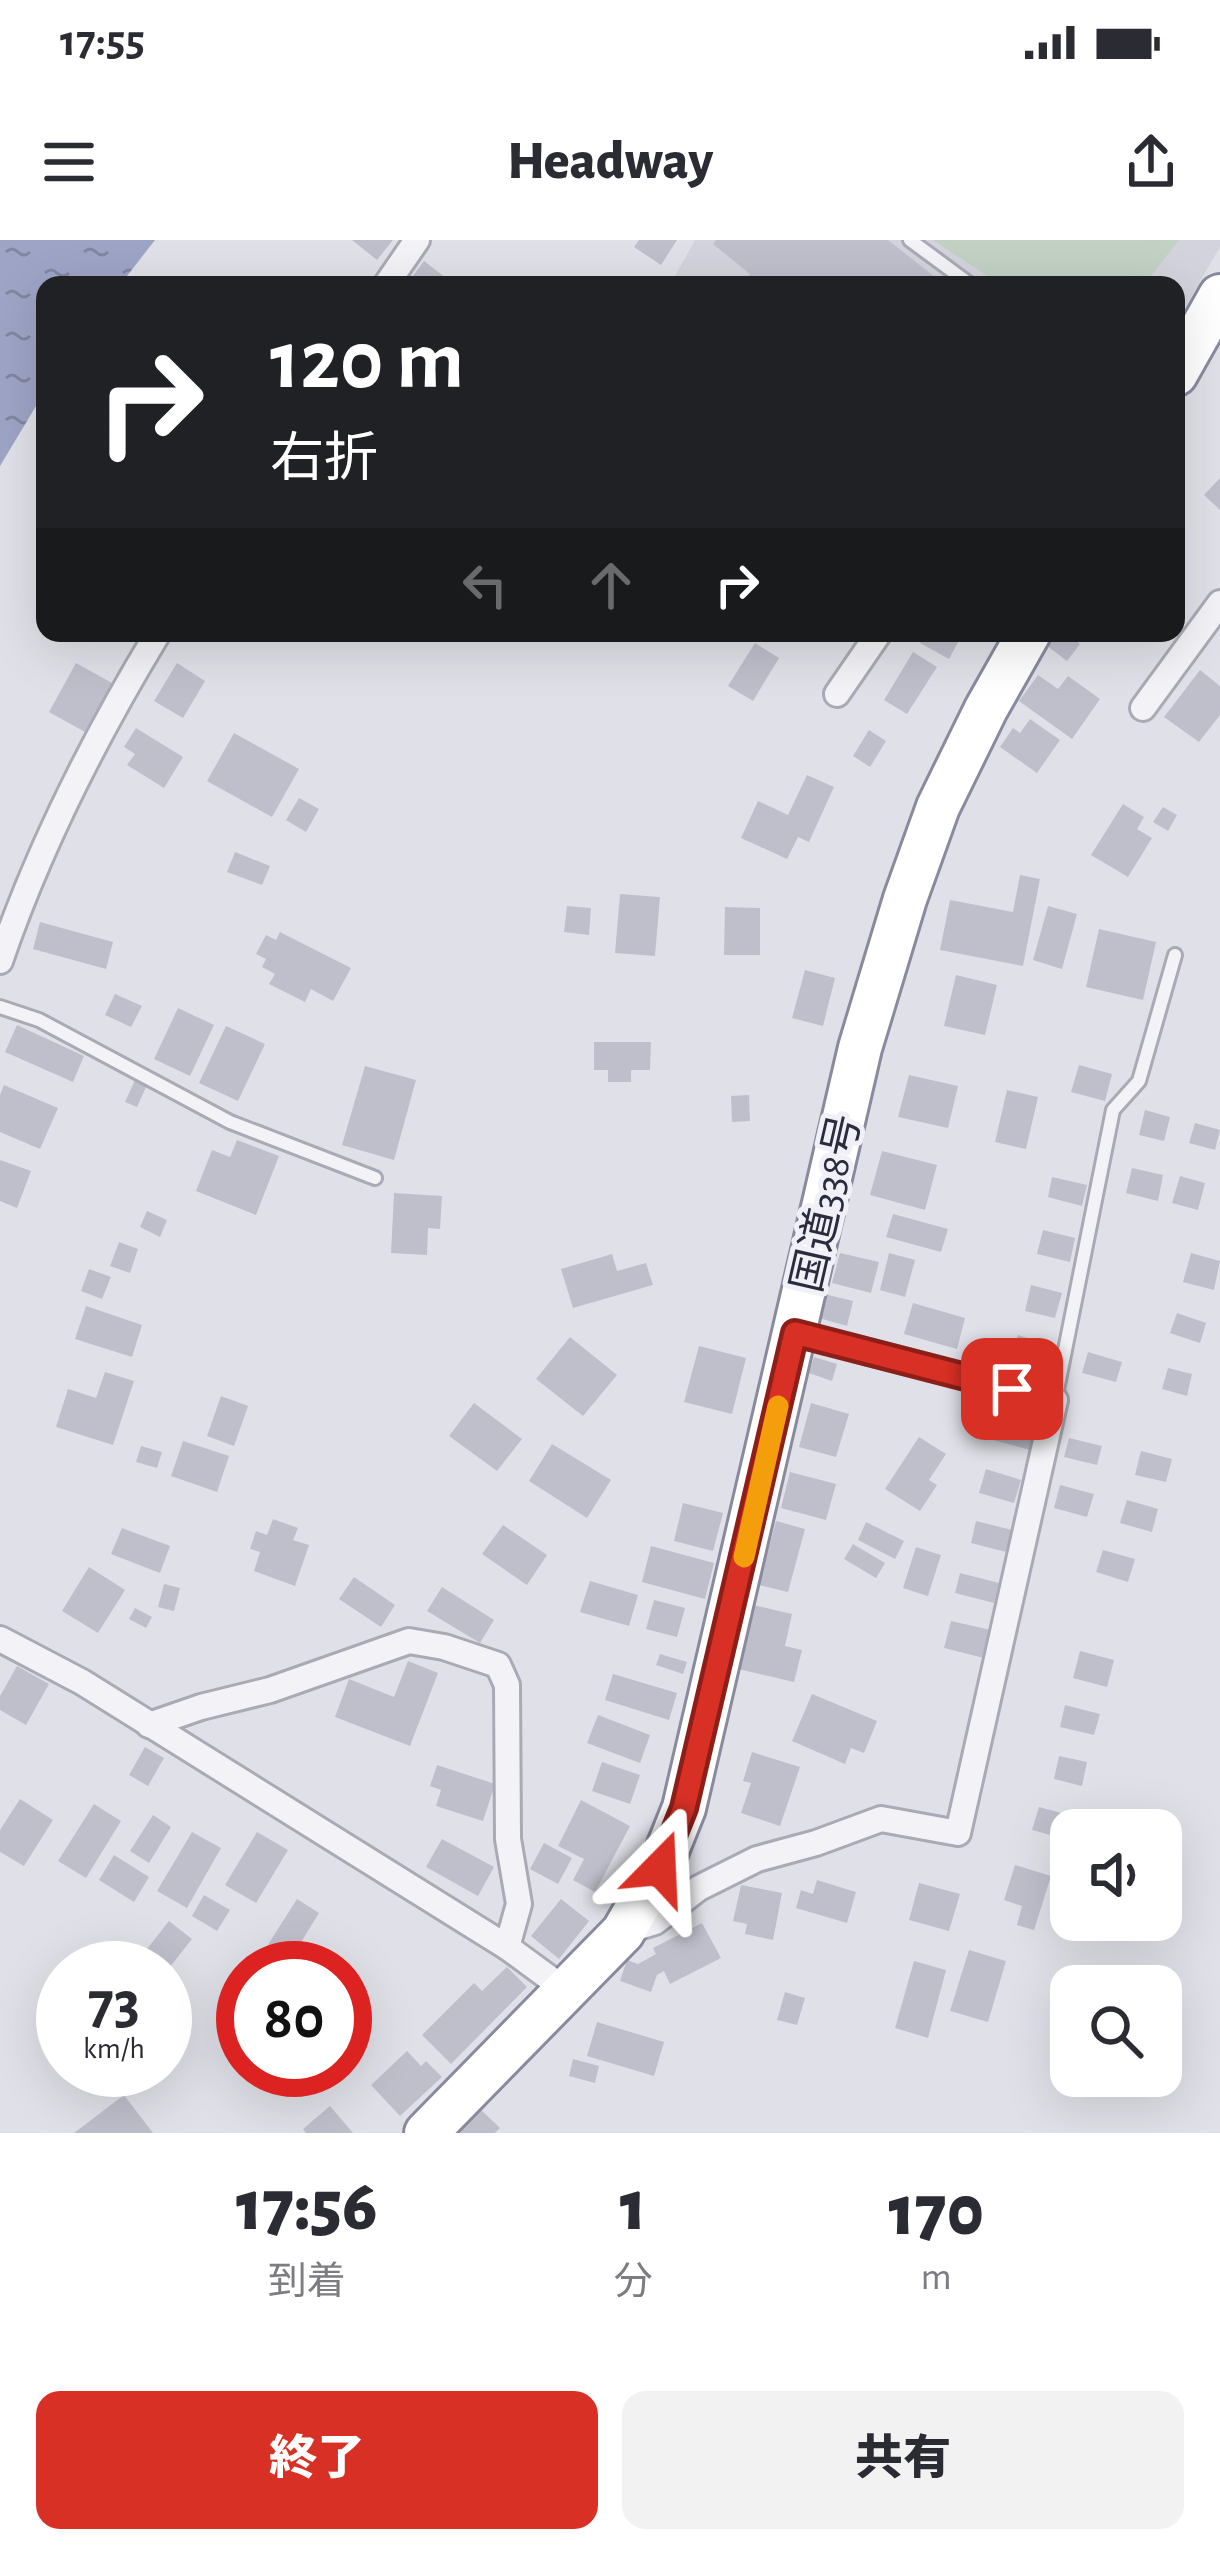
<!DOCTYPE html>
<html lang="ja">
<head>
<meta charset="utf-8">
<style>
	body { margin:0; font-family:"Alegreya Sans","Noto Sans JP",sans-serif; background:#f2f2f3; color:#2b2b33; height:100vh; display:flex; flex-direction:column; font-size:45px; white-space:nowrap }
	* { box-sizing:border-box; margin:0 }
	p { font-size:39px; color:#7c7c81 }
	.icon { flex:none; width:66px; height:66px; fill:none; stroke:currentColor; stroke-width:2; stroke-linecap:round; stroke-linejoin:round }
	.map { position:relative; height:1893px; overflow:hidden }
	.drawer { display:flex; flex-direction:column; background:#fff; flex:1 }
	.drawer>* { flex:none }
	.hud { position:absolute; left:36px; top:36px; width:1149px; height:366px; border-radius:24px; box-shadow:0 12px 48px #0002; background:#202124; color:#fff; overflow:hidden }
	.fabs { position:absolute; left:1050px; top:1569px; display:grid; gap:24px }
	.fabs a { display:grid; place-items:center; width:132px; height:132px; border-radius:24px; background:#fff; box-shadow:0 12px 48px #0002; font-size:60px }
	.speed { position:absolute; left:36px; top:1701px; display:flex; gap:24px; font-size:60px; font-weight:700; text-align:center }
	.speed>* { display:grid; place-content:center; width:156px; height:156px; border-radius:50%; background:#fff; box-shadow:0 12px 48px #0002; line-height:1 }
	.speed small { font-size:30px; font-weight:400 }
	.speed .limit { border:18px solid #d22; background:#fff; color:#111 }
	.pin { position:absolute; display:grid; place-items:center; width:102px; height:102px; color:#fff; margin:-51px; border-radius:24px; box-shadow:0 6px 18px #0006 }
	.me { position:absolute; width:132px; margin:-66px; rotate:21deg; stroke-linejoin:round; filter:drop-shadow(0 0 9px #0008) }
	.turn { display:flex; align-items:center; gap:42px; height:252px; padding:0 36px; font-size:54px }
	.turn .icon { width:156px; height:156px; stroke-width:2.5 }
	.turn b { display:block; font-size:84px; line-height:102px }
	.lanes { display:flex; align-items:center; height:114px; padding:0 36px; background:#0003; justify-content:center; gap:60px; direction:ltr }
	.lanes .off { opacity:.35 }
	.eta { display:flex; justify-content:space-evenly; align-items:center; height:204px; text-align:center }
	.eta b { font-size:72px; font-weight:800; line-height:84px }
	.action { display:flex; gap:24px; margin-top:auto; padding:24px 36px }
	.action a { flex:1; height:138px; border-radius:24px; background:#d93025; color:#fff; font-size:48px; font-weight:800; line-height:138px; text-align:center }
	.action a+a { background:#f2f2f3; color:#2b2b33 }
	.status { display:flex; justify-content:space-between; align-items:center; height:84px; padding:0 60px; background:#fff; direction:ltr }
	.status svg { height:33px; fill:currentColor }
	header { display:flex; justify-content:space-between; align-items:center; height:156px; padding:0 36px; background:#fff; font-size:54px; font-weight:800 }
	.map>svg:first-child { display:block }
	.built { fill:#d3d3dd }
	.green { fill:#c2d1c3 }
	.water { fill:url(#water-ripples) }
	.building { fill:#bebfcb }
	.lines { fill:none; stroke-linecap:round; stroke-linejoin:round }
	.service-casing { stroke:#a9aab5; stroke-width:18 }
	.minor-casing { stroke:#a9aab5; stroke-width:30 }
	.trunk-casing { stroke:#898a9e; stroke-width:48 }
	.service { stroke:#f3f3f7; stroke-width:12 }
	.minor { stroke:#f3f3f7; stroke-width:24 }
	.trunk { stroke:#fff; stroke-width:42 }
	.route-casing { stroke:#8d1f18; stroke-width:30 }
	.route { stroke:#d93025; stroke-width:21 }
	.slow { stroke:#f59e0b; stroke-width:21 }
	.labels { text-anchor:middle; stroke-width:10; stroke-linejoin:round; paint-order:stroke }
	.street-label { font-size:42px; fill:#2a2b3e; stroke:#f0f0f6 }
</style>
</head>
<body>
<div class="status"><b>17:55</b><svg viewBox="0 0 49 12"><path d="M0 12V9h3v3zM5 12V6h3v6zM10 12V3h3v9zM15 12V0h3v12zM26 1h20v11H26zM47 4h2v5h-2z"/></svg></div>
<header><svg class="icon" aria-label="menu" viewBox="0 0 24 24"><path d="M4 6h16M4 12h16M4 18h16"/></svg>Headway<svg class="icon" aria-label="share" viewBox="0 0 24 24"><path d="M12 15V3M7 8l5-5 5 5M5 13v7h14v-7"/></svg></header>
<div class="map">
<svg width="1220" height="1893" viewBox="0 0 1220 1893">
	<defs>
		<pattern id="water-ripples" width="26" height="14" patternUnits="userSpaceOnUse" patternTransform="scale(3)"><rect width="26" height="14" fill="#9ea4c6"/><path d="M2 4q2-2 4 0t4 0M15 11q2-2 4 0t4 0" fill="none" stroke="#8186a2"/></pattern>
	</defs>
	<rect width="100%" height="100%" fill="#e0e1e8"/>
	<!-- built -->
	<path class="built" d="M695,0H1220V7L1176,83V45H684L674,38Z"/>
	<!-- green -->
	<path class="green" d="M933,0H1179L1144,45H1001Z"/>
	<!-- water -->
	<path class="water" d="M0,0H155L120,45H45V151L0,226Z"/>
	<!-- building -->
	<g class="building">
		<path d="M352,0H393L377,20Z"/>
		<path d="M639,0H677L661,25L634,7Z"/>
		<path d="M716,0H888L945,45H742L750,34L713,4Z"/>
		<path d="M424,21L455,45H406Z"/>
		<path d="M1220,238V270L1204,255Z"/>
		<path d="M925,393H963L949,419L920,403Z"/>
		<path d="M1056,393H1066L1080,404L1067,421L1046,405Z"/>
		<path d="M755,403L779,418L753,461L728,446Z"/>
		<path d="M913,412L937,427L907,474L884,460Z"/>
		<path d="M76,423L112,443L85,492L49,472Z"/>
		<path d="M177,423L205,441L183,478L154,461Z"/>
		<path d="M1200,430L1220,446V475L1199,502L1164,477Z"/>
		<path d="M1038,435L1058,449L1068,436L1100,459L1072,499L1019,461Z"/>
		<path d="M1030,479L1060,500L1037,533L1000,507L1013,488L1020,493Z"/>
		<path d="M136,488L183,517L164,548L127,525L135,514L124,507Z"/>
		<path d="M869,490L886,501L870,527L853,516Z"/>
		<path d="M234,493L299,529L272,577L207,541Z"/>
		<path d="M807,535L834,547L809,602L798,597L787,619L741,598L758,561L788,575Z"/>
		<path d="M299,558L319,569L306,592L286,580Z"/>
		<path d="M1123,564L1144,577L1137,589L1152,598L1128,637L1091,615Z"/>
		<path d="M1163,567L1177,575L1168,591L1153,582Z"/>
		<path d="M235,612L270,626L262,645L227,632Z"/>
		<path d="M1020,635L1040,639L1023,726L940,710L950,660L1013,672Z"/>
		<path d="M620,654L660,657L655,716L615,713Z"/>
		<path d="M567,666L591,668L589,695L564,692Z"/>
		<path d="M1048,666L1077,674L1062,729L1033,720Z"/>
		<path d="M725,667L760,668V715H724Z"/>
		<path d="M40,682L113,702L106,729L33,709Z"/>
		<path d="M1099,689L1156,702L1143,760L1086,747Z"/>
		<path d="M280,692L351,728L333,761L311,749L305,762L269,744L275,734L262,727L266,719L256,714L266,695L276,700Z"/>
		<path d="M805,730L835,738L823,786L792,778Z"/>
		<path d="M956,735L997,745L985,795L944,786Z"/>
		<path d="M115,754L142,766L131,787L105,775Z"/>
		<path d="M178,768L214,785L190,836L154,819Z"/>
		<path d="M17,785L84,816L73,842L5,812Z"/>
		<path d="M226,786L265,804L238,861L199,843Z"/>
		<path d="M594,802H651L650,830H631V842H608V830H594Z"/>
		<path d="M1079,825L1112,834L1105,861L1071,852Z"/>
		<path d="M365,826L416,840L394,920L342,905Z"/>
		<path d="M909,835L958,846L948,888L898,877Z"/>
		<path d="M135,840L147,845L137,867L125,862Z"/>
		<path d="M4,845L58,868L40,909L0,892V855Z"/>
		<path d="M1007,850L1038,857L1026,909L995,902Z"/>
		<path d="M749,855L750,881L732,882L731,856Z"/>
		<path d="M1145,870L1170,877L1164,901L1139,895Z"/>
		<path d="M1195,883L1220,890L1215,910L1189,903Z"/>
		<path d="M237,900L279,916L256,975L196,951L212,910L230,917Z"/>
		<path d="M882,911L937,925L925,970L870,955Z"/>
		<path d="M0,920L31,931L17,968L0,961Z"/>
		<path d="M1132,928L1163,935L1158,961L1126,953Z"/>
		<path d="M1180,936L1205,943L1198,970L1172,963Z"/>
		<path d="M1052,937L1087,945L1082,966L1048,957Z"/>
		<path d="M394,953L442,956L440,989L428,988L427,1015L391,1013Z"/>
		<path d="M147,971L167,980L160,997L140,987Z"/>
		<path d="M893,974L948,989L941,1012L886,997Z"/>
		<path d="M1043,990L1075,998L1070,1022L1037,1014Z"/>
		<path d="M119,1002L138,1009L130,1033L110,1026Z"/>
		<path d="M840,1013L879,1022L871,1053L832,1043Z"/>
		<path d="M889,1013L915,1020L905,1057L880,1050Z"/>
		<path d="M1191,1013L1220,1021L1214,1050L1183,1042Z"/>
		<path d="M612,1014L617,1031L646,1023L653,1045L573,1068L561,1029Z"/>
		<path d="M89,1029L111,1037L102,1059L81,1051Z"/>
		<path d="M1031,1045L1062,1053L1055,1078L1025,1071Z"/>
		<path d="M824,1054L853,1061L847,1086L819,1078Z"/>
		<path d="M913,1063L965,1078L957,1109L904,1094Z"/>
		<path d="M86,1066L142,1085L132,1117L75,1099Z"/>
		<path d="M1177,1073L1206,1083L1200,1103L1170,1093Z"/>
		<path d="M1018,1095L1052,1106L1045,1131L1010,1120Z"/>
		<path d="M570,1097L617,1135L583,1176L536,1139Z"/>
		<path d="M699,1106L746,1118L732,1174L684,1162Z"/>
		<path d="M1088,1112L1122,1122L1116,1142L1082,1133Z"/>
		<path d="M814,1117L837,1124L832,1141L809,1133Z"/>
		<path d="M1168,1128L1192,1134L1187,1156L1162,1149Z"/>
		<path d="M105,1132L134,1141L113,1205L56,1187L68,1149L96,1158Z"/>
		<path d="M221,1156L248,1166L234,1206L207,1196Z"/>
		<path d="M474,1163L522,1199L497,1231L449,1196Z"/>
		<path d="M811,1163L849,1174L836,1217L799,1207Z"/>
		<path d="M996,1177L1036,1188L1030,1210L990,1199Z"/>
		<path d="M919,1197L946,1214L929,1240L937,1245L920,1271L885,1249Z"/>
		<path d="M1069,1198L1102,1206L1097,1225L1064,1217Z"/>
		<path d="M183,1201L229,1216L217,1252L171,1236Z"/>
		<path d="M552,1204L611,1240L587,1278L529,1241Z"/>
		<path d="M141,1206L162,1212L157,1228L136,1222Z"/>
		<path d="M1141,1211L1172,1219L1166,1242L1135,1235Z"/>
		<path d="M986,1229L1021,1240L1014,1263L979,1253Z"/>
		<path d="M790,1232L836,1244L826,1280L781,1268Z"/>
		<path d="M1060,1245L1094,1254L1087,1277L1054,1268Z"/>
		<path d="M1127,1260L1158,1269L1152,1292L1120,1283Z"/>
		<path d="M683,1263L723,1273L713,1311L674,1301Z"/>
		<path d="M273,1279L298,1288L293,1300L309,1305L295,1346L254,1331L260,1312L250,1309L256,1291L267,1295Z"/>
		<path d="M776,1281L805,1289L788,1352L759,1345Z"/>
		<path d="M976,1281L1012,1290L1006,1312L971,1303Z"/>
		<path d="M866,1282L904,1301L895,1319L858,1300Z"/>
		<path d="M503,1285L547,1315L527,1345L482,1314Z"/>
		<path d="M122,1288L170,1306L160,1333L111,1314Z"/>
		<path d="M853,1304L885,1323L876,1338L844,1319Z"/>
		<path d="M651,1306L714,1323L705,1359L642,1342Z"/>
		<path d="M916,1307L941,1315L928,1356L903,1348Z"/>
		<path d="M1103,1310L1135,1319L1128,1342L1096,1332Z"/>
		<path d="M89,1327L125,1350L98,1393L62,1371Z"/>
		<path d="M960,1333L999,1343L994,1363L955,1353Z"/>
		<path d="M354,1337L395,1365L381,1387L339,1359Z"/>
		<path d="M590,1341L638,1355L629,1386L580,1372Z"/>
		<path d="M164,1344L180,1348L174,1371L158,1367Z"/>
		<path d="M442,1347L494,1380L480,1403L427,1371Z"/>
		<path d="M654,1360L685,1368L677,1397L646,1389Z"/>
		<path d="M753,1365L792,1374L785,1406L802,1410L794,1442L738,1429Z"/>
		<path d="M135,1368L152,1377L146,1388L129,1379Z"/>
		<path d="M951,1381L991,1390L984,1418L944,1408Z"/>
		<path d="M1080,1411L1114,1420L1107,1447L1073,1438Z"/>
		<path d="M660,1414L687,1422L683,1434L656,1425Z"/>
		<path d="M408,1421L438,1433L410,1506L335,1477L349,1439L394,1457Z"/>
		<path d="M17,1426L49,1444L26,1485L0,1470V1456Z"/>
		<path d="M613,1434L677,1453L669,1480L605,1460Z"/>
		<path d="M812,1454L877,1481L864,1513L851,1508L845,1524L792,1501Z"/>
		<path d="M1065,1465L1100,1474L1094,1495L1060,1487Z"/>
		<path d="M598,1475L650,1495L640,1523L587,1503Z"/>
		<path d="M145,1507L164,1518L148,1546L129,1535Z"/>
		<path d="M752,1512L800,1527L780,1586L741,1573L751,1543L743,1541Z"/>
		<path d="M1059,1516L1087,1522L1082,1546L1054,1539Z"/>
		<path d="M602,1522L640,1535L630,1564L592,1551Z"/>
		<path d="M437,1525L495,1544L483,1581L436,1566L441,1550L430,1546Z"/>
		<path d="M20,1559L53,1580L24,1626L0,1612V1590Z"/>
		<path d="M581,1560L630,1586L595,1652L573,1640L584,1619L558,1606Z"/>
		<path d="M94,1564L121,1581L86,1638L58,1621Z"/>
		<path d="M1039,1567L1069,1575L1062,1598L1032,1590Z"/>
		<path d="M153,1575L171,1587L149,1623L130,1611Z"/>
		<path d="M192,1592L221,1608L187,1668L157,1651Z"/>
		<path d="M257,1592L288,1610L256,1663L225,1645Z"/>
		<path d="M442,1599L494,1627L478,1656L426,1627Z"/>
		<path d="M544,1603L572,1618L558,1644L530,1629Z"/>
		<path d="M114,1615L149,1637L134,1662L99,1640Z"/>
		<path d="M1015,1625L1051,1636L1034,1690L1017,1685L1022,1666L1004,1660Z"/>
		<path d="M817,1640L856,1652L847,1683L796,1668L801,1650L813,1654Z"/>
		<path d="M919,1643L960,1654L949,1691L909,1680Z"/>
		<path d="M741,1645L782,1653L773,1700L745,1694L747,1684L733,1681Z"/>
		<path d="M204,1655L230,1670L217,1691L192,1676Z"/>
		<path d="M297,1659L319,1673L287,1725L264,1711Z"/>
		<path d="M561,1659L589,1681L559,1719L531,1696Z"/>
		<path d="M169,1681L192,1699L165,1733V1728H132Z"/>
		<path d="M702,1683L721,1718L670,1744L664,1731L657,1735L651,1752L620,1741L627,1720L638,1724L656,1714L653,1708Z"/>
		<path d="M969,1710L1006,1721L988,1782L950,1771Z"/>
		<path d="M914,1721L946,1730L928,1798L895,1788Z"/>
		<path d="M507,1727L527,1747L451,1824L422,1795L474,1743L482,1751Z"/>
		<path d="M785,1752L805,1758L797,1785L777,1780Z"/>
		<path d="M597,1782L664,1802L654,1836L587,1816Z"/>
		<path d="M407,1811L421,1826L426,1821L442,1837L400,1876L371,1845Z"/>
		<path d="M573,1819L599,1826L595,1843L569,1836Z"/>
		<path d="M124,1855L153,1893H74Z"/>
		<path d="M330,1866L353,1893H306L303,1889Z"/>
		<path d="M478,1867L500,1888L495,1893H453Z"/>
	</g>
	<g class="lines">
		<defs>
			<g id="service">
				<path d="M910,0L971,45"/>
				<path d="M0,767L39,780L230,882L375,938"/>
				<path d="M1055,1160L1113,870L1139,841L1175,715"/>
			</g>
			<g id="minor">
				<path d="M386,45L417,0"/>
				<path d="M837,454L879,393"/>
				<path d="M1143,468L1220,363"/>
				<path d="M0,721C39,607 95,497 158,393"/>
				<path d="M0,1399L82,1442L507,1707L567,1751"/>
				<path d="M149,1485L201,1467L270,1450L409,1401L444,1407L498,1425L507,1445L508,1599L519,1664L507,1707"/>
				<path d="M626,1691L655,1682L699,1648L757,1619L816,1603L881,1579L958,1593L1055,1160L795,1093"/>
			</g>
			<g id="trunk">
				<path d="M1176,134L1220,56"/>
				<path d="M426,1893L623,1692L660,1628L684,1568L860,808L905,659L938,567L986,469L1029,393"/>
			</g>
		</defs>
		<!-- service casing -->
		<use href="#service" class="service-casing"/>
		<!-- minor casing -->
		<use href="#minor" class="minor-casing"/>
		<!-- trunk casing -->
		<use href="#trunk" class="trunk-casing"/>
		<!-- service -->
		<use href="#service" class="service"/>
		<!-- minor -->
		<use href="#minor" class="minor"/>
		<!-- trunk -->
		<use href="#trunk" class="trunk"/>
	</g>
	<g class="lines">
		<defs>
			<path id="route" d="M660,1628L684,1568L795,1093L1012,1149"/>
		</defs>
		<!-- route casing -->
		<use href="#route" class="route-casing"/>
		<!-- route -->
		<use href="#route" class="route"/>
		<!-- slow -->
		<path class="slow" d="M744,1317L778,1166"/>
	</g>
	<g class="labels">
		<!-- street labels -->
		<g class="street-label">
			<text transform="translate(825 963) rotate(-77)" y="15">国道338号</text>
		</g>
	</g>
</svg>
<div class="fabs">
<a><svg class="icon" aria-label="sound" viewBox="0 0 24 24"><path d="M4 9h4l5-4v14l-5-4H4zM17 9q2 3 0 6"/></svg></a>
<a><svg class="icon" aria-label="search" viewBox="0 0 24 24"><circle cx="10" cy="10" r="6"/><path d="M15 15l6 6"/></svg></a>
</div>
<div class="speed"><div>73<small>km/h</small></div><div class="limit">80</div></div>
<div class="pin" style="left:1012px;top:1149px;background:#d93025"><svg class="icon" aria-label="arrive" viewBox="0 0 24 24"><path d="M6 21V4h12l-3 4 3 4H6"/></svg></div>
<svg class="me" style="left:660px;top:1628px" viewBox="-20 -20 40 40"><path d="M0-17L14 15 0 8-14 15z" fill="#d93025" stroke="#fff" stroke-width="4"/></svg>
<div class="hud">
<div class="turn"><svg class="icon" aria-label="right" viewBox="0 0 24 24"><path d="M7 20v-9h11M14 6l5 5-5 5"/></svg><div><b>120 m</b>右折</div></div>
<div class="lanes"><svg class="icon off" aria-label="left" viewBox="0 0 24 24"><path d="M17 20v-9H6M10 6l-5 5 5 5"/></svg><svg class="icon off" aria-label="ahead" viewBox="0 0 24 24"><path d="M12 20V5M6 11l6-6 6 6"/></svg><svg class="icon" aria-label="right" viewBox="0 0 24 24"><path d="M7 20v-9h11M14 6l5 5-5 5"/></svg></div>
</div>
</div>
<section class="drawer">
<div class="eta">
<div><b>17:56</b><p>到着</p></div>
<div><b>1</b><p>分</p></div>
<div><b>170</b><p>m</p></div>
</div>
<div class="action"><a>終了</a><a>共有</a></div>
</section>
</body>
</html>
